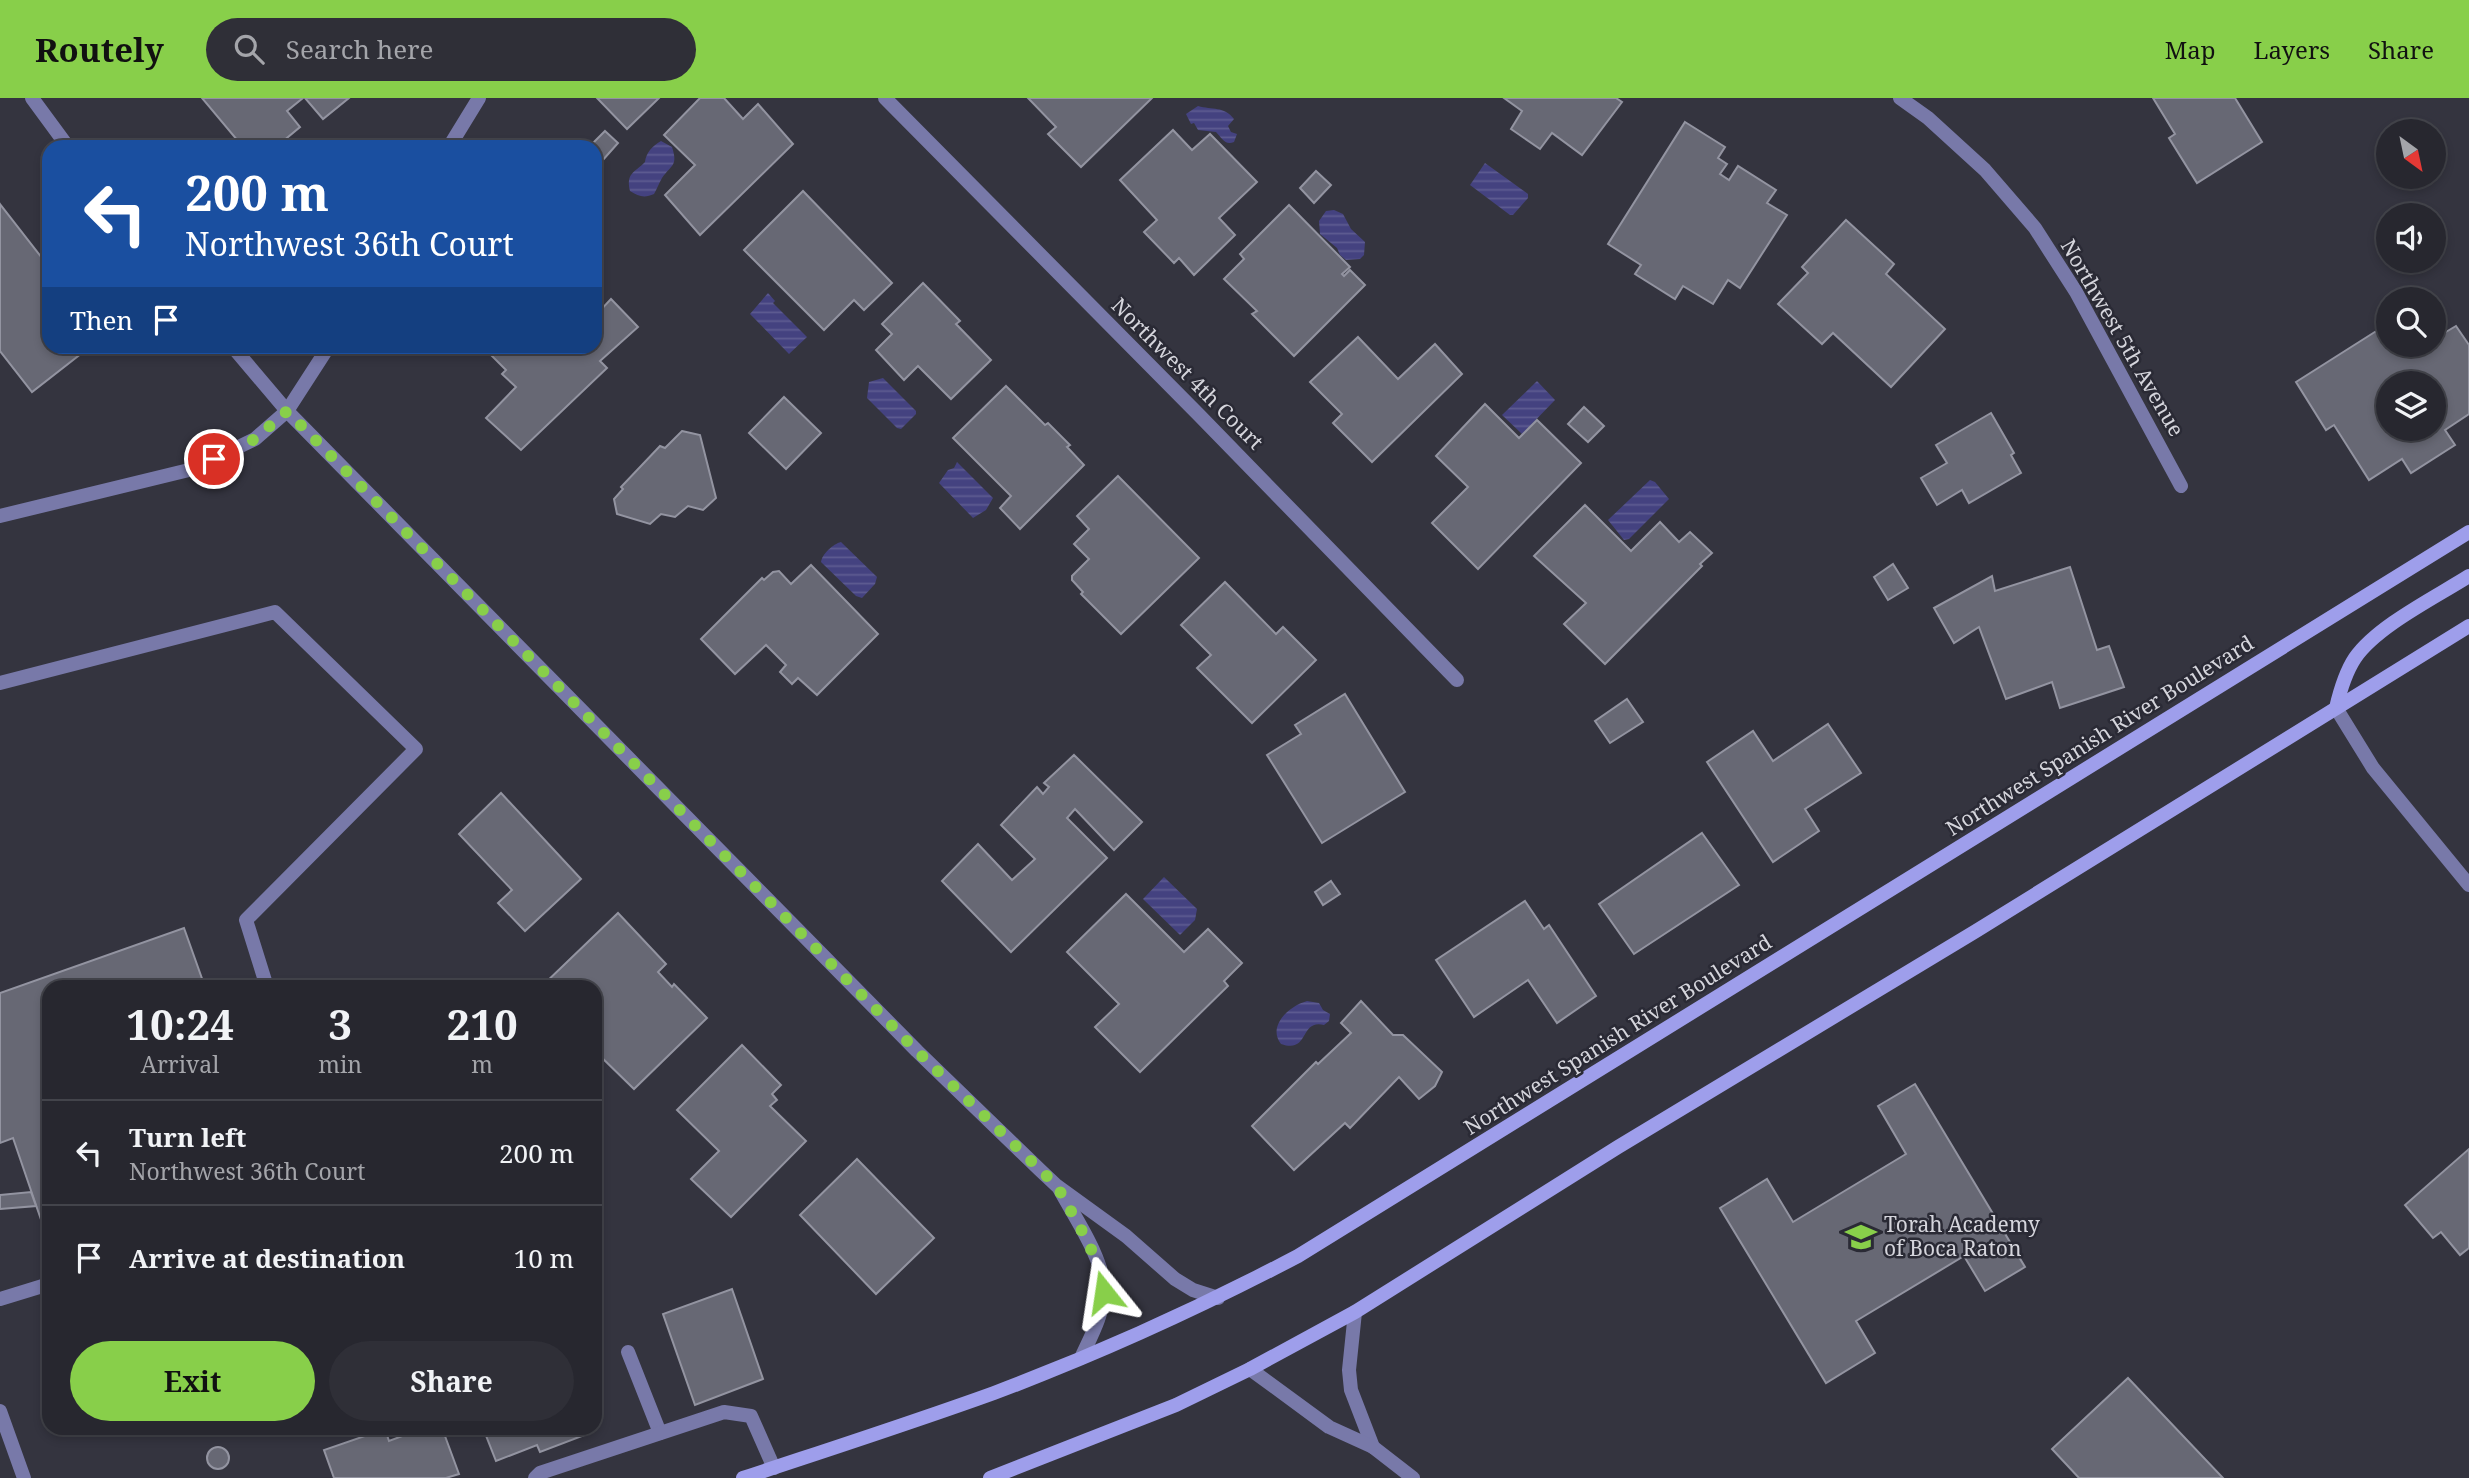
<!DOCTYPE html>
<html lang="en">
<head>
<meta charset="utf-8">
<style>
	body { margin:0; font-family:"Noto Serif",serif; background:#2f2f37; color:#f1f3f6; height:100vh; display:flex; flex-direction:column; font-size:26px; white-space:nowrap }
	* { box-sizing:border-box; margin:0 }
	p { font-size:23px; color:#a4a5aa }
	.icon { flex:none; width:38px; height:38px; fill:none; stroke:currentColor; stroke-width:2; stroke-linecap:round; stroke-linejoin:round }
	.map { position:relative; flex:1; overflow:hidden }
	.details { position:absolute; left:42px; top:882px; width:560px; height:455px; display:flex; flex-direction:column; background:#27272f; border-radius:21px; box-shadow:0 4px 10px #0003,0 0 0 2px #43444b }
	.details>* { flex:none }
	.hud { position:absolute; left:42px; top:42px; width:560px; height:214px; border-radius:21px; box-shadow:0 4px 10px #0003,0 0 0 2px #43444b; background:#1a4fa0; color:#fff; overflow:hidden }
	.needle { width:46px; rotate:147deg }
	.controls { position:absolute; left:2376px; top:21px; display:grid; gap:14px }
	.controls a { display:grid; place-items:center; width:70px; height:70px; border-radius:50%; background:#27272f; box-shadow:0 4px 10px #0003,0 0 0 2px #43444b; font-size:35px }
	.pin { position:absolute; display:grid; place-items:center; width:60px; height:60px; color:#fff; margin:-30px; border:4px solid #fff; border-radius:50%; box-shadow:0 2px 7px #0007 }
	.me { position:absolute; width:77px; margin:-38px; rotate:345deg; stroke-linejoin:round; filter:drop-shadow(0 0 5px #0008) }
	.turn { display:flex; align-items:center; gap:24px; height:147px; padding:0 28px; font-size:32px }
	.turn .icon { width:91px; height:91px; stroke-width:2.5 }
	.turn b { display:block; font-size:49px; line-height:60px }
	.then { display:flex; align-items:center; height:66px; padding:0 28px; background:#0003; gap:14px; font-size:26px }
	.eta { display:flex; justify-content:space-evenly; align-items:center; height:119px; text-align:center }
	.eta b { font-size:42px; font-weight:700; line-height:49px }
	.button { display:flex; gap:14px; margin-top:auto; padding:14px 28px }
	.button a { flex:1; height:80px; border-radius:42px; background:#88cf4a; color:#111; font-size:28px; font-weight:700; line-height:80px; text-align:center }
	.button a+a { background:#2f2f37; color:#f1f3f6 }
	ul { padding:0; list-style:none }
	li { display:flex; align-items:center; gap:21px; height:105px; padding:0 28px; border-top:2px solid #43444b }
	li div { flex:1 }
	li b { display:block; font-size:26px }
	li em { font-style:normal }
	header { display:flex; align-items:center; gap:42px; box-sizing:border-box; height:98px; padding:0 35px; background:#88cf4a; color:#111 }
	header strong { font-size:33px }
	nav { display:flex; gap:38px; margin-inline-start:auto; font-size:24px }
	.search { width:490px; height:63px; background:#2f2f37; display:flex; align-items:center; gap:18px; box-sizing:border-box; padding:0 24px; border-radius:38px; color:#a4a5aa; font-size:26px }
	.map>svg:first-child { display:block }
	.water { fill:url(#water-rules) }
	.building { fill:#676874; stroke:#9394a1; stroke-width:2; fill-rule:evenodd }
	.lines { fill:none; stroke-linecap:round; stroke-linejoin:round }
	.service { stroke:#7879a9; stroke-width:14 }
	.minor { stroke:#7879a9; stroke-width:14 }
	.secondary { stroke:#9e9eeb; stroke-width:14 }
	.route { stroke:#88cf4a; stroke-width:12; stroke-dasharray:0 21.6 }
	.labels { text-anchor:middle; stroke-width:5; stroke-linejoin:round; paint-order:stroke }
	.street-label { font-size:21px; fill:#d5d5dc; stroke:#2a2a35 }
	.poi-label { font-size:21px; fill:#d5d5dc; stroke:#2a2a35; text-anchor:start }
</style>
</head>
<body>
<header>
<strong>Routely</strong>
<div class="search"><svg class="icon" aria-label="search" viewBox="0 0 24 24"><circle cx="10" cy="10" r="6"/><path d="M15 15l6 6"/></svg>Search here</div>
<nav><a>Map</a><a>Layers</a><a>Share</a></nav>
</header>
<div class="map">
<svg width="2469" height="1380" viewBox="0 0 2469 1380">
	<defs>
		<pattern id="water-rules" width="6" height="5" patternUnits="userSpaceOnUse" patternTransform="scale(1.75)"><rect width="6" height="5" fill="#444280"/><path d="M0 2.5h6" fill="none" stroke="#5e5c91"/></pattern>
	</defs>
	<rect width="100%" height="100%" fill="#34343f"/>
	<!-- water -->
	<g class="water">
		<path d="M1198,8C1212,12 1224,8 1234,21L1228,28L1231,34L1237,36L1234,44C1225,48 1222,40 1216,34L1198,32L1194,25L1191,26L1186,16Z"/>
		<path d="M661,43L672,49C678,68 672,66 662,80C659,85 657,91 654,96C645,100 639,99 630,93C626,75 634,75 645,64C646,55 652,48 661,43Z"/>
		<path d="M1485,65L1528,96V100L1513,117H1510L1470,87Z"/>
		<path d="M1334,112L1343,116L1351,131L1365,144L1364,157L1360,161L1346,162L1340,157L1337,150L1320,136L1319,123L1326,113Z"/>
		<path d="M768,195L775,203L773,205L807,239L789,256L750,216Z"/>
		<path d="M883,280L916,313V316L901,331L897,330L867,300L869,284Z"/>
		<path d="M1537,283L1555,302L1522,336L1502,317Z"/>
		<path d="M957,364L993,400L986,412L973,420L939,385L948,372L954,370Z"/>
		<path d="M1650,382L1655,384L1669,401L1629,441L1624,442L1608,422Z"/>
		<path d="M841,444L877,479L875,486L862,500L856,498L821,464C822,456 833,446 841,444Z"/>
		<path d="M1164,779L1197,811L1195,822L1180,837L1143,801Z"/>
		<path d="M1307,903L1319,905L1323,912L1330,916L1329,923L1324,927C1299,921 1310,956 1281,946C1267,928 1289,908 1307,903Z"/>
	</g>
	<!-- building -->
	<g class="building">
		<path d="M202,0H303L287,13L300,29L276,49H243Z"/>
		<path d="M305,0H349L323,21Z"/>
		<path d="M597,0H659L627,31Z"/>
		<path d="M700,0H724L743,21L758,6L793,46L700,137L665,97L695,67L664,37Z"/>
		<path d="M1028,0H1152L1081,69L1048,36L1056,29Z"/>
		<path d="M1504,0H1616L1622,4L1582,57L1552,35L1540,51L1511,31L1522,13Z"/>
		<path d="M2153,0H2235L2262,44L2197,85L2169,40L2175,36Z"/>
		<path d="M1685,24L1725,49L1718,60L1727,66L1720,76L1729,82L1738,68L1776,92L1767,105L1787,117L1740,190L1728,182L1713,206L1683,188L1675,201L1635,176L1641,167L1608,146Z"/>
		<path d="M1173,32L1192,52L1210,36L1257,84L1219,120L1235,137L1194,177L1179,160L1174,165L1144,134L1157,122L1120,82Z"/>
		<path d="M605,33L618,45L602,63L595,56V49H589Z"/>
		<path d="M1316,73L1331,87L1314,105L1300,90Z"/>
		<path d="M803,93L892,185L864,212L854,202L824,232L744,152Z"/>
		<path d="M0,106L49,169V248H91L32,294L0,253Z"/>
		<path d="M1289,107L1350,169L1342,176L1344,178L1350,172L1365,187L1294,258L1252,216L1257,213L1224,181L1244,161L1240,156Z"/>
		<path d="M1846,122L1894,166L1886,176L1945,231L1891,289L1833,235L1822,246L1778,206L1808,175L1802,169Z"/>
		<path d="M923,185L960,223L956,226L991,262L951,301L918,268L904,282L876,252L892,236L882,226Z"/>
		<path d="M611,201L638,229L600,263L607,270L521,352L486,320L516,289L502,276L506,272L484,250L595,248V213L597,216Z"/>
		<path d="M2389,225V247H2434V241L2456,228L2469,247V316L2445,332L2455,347L2411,375L2402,361L2369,382L2334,327L2326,332L2296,284ZM2389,285H2434V331H2389Z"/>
		<path d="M1358,239L1398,281L1435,246L1462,276L1372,364L1333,325L1342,316L1310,284Z"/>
		<path d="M1006,288L1045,327L1048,325L1070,347L1067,349L1084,367L1020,431L1000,410L1011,398L953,340Z"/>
		<path d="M784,299L821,335L786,371L749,335Z"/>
		<path d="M1485,306L1519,340L1537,322L1581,365L1478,471L1432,425L1468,389L1436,358Z"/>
		<path d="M1584,309L1604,328L1588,344L1568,326Z"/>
		<path d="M1991,315L2014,355L2011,357L2021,375L1969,405L1962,392L1937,407L1921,380L1947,365L1936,347Z"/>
		<path d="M682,333L700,337L716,400L703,412L688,408L675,419L661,416L650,426L617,416L614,401L623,391L621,389L660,348L665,350Z"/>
		<path d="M1118,378L1199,460L1121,536L1081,496L1083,494L1072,482V478L1089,461L1074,446L1089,431L1077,418Z"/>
		<path d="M1585,407L1631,453L1660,424L1679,444L1690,434L1712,455L1700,466L1702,468L1605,566L1564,526L1586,505L1534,458Z"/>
		<path d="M1893,466L1908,490L1888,502L1874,479Z"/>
		<path d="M811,467L878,536L817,597L798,580L792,586L780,574L786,567L766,547L735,576L701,541L762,480L764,482L773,474L779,473L791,486Z"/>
		<path d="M2070,469L2097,552L2109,548L2124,589L2060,610L2052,584L2006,601L1979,529L1954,545L1934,510L1992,478L1995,493Z"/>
		<path d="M1225,484L1276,536L1283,529L1316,562L1252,625L1197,570L1211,557L1181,527Z"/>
		<path d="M1345,596L1405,694L1322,745L1267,657L1301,636L1295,627Z"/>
		<path d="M1627,601L1643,624L1610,645L1595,623Z"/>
		<path d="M1828,626L1861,675L1805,711L1819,733L1773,764L1707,664L1753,633L1773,663Z"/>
		<path d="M1074,657L1142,724L1114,752L1075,711L1067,720L1107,760L1011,854L942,783L978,746L1012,782L1035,761L1001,727L1037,689L1043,696L1049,689L1044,685Z"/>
		<path d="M501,695L581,781L525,833L498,805L512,792L459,736Z"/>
		<path d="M1702,735L1739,787L1634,856L1599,806Z"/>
		<path d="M1331,783L1340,796L1323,807L1315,794Z"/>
		<path d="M1126,796L1184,854L1208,831L1242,865L1224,883L1228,888L1140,974L1095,929L1119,906L1067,854Z"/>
		<path d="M1525,803L1544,831L1549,827L1596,898L1557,925L1528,882L1474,919L1436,862Z"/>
		<path d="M618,815L666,866L658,874L672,889L674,886L707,920L634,991L595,953V889H541Z"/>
		<path d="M184,830L205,889H49V1145L13,1040L0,1045V895Z"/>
		<path d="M1361,903L1393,937H1403L1442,974L1435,988L1419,1001L1399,979L1350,1030L1345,1025L1294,1072L1252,1028L1316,964L1318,966L1351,935L1341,925Z"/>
		<path d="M742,947L781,987L772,996L777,1002L770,1008L806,1043L731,1119L691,1081L719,1053L677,1012Z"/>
		<path d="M1915,986L2025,1169L1985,1193L1964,1158L1856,1223L1875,1255L1826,1285L1720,1110L1767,1081L1793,1124L1906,1056L1878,1008Z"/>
		<path d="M2469,1051V1150L2460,1157L2441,1134L2433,1140L2405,1107Z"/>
		<path d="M857,1061L934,1140L876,1196L800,1117Z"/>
		<path d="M31,1094L36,1108L0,1111V1097Z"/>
		<path d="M732,1191L763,1281L695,1307L663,1216Z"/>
		<path d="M2128,1280L2223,1380H2079L2052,1351Z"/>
		<path d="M424,1330H442L459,1376L446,1380H334L324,1352L385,1331L389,1343Z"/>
		<path d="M483,1330H588L590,1335L540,1354L537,1347L496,1363Z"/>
		<circle cx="218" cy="1360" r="11"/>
	</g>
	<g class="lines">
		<!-- service -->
		<g class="service">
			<path d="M0,585L275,514L416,651L246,822L267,889"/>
			<path d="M0,1201L49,1186"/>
			<path d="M628,1254L660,1335"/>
			<path d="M0,1313L24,1380"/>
			<path d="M535,1380L540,1375L724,1314L751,1318L774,1370"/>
		</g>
		<!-- minor -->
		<g class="minor">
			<path d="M32,0L68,49"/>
			<path d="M885,0L1199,317L1457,582"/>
			<path d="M1900,0L1928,20L1985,72L2035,130L2076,194L2181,388"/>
			<path d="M449,49L479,0"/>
			<path d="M232,248L287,313L917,953L1040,1072L1057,1088L1126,1138L1175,1181L1193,1192L1218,1200"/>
			<path d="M0,418L193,371L255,341L287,313L329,248"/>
			<path d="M2336,610L2373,670L2469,787"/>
			<path d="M1060,1092C1075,1120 1104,1161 1104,1193C1104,1215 1090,1240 1081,1260"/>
			<path d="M1355,1214L1349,1272L1351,1292L1373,1349"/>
			<path d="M1250,1271L1329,1329L1373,1349L1413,1380"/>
		</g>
		<!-- secondary -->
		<g class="secondary">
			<path d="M2336,610C2340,593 2345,575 2355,560C2377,528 2436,499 2469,478"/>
			<path d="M743,1380C827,1352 911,1325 994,1295C1098,1256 1199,1210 1298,1158L2469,434"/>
			<path d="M990,1380L1176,1307L1250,1271L1355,1214L1618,1049L1976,833L2469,528"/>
		</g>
	</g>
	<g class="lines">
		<!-- route -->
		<path class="route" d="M214,361L255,341L287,313L917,953L1057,1088L1087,1142L1101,1174L1104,1194"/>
	</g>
	<!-- icons -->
	<defs>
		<symbol id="school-bare" viewBox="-9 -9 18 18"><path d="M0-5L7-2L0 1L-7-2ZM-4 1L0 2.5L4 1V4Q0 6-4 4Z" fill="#88cf4a" stroke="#2a2a35" stroke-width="2.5" paint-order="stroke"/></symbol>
	</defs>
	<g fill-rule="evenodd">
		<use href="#school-bare" x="1839" y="1117" width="44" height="44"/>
	</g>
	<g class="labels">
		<!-- street labels -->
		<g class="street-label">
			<text transform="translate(2122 240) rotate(60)" y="7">Northwest 5th Avenue</text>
			<text transform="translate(1187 276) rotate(45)" y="7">Northwest 4th Court</text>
			<text transform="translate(2100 638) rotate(-32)" y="7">Northwest Spanish River Boulevard</text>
			<text transform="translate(1618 937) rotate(-32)" y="7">Northwest Spanish River Boulevard</text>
		</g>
		<!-- poi labels -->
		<g class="poi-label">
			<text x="1884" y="1134">Torah Academy<tspan x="1884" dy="24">of Boca Raton</tspan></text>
		</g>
	</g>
</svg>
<div class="controls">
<a><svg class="needle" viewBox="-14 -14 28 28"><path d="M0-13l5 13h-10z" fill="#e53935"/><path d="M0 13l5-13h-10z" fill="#a4a5aa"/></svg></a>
<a><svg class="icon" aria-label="sound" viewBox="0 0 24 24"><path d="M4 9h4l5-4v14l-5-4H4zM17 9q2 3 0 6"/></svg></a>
<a><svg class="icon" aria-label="search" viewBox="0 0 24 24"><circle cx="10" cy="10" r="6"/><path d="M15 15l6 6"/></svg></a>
<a><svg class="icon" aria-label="layers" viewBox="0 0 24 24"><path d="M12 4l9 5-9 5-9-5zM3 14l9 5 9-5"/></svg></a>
</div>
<div class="pin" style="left:214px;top:361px;background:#d93025"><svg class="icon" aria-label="arrive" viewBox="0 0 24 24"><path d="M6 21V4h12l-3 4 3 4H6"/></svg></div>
<svg class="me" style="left:1104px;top:1194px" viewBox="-20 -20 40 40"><path d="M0-17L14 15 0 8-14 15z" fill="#88cf4a" stroke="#fff" stroke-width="4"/></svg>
<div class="hud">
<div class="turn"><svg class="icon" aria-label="left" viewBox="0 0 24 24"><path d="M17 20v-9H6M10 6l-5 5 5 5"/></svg><div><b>200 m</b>Northwest 36th Court</div></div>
<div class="then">Then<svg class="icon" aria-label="arrive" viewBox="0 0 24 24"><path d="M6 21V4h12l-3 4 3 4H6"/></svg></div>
</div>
<section class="details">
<div class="eta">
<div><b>10:24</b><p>Arrival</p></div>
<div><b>3</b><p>min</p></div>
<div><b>210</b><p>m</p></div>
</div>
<ul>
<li><svg class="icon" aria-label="left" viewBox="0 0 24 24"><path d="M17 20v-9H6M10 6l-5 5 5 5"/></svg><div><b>Turn left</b><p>Northwest 36th Court</p></div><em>200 m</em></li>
<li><svg class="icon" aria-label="arrive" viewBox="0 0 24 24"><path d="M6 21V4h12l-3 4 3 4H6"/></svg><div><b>Arrive at destination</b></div><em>10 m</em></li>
</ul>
<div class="button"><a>Exit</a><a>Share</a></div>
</section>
</div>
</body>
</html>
